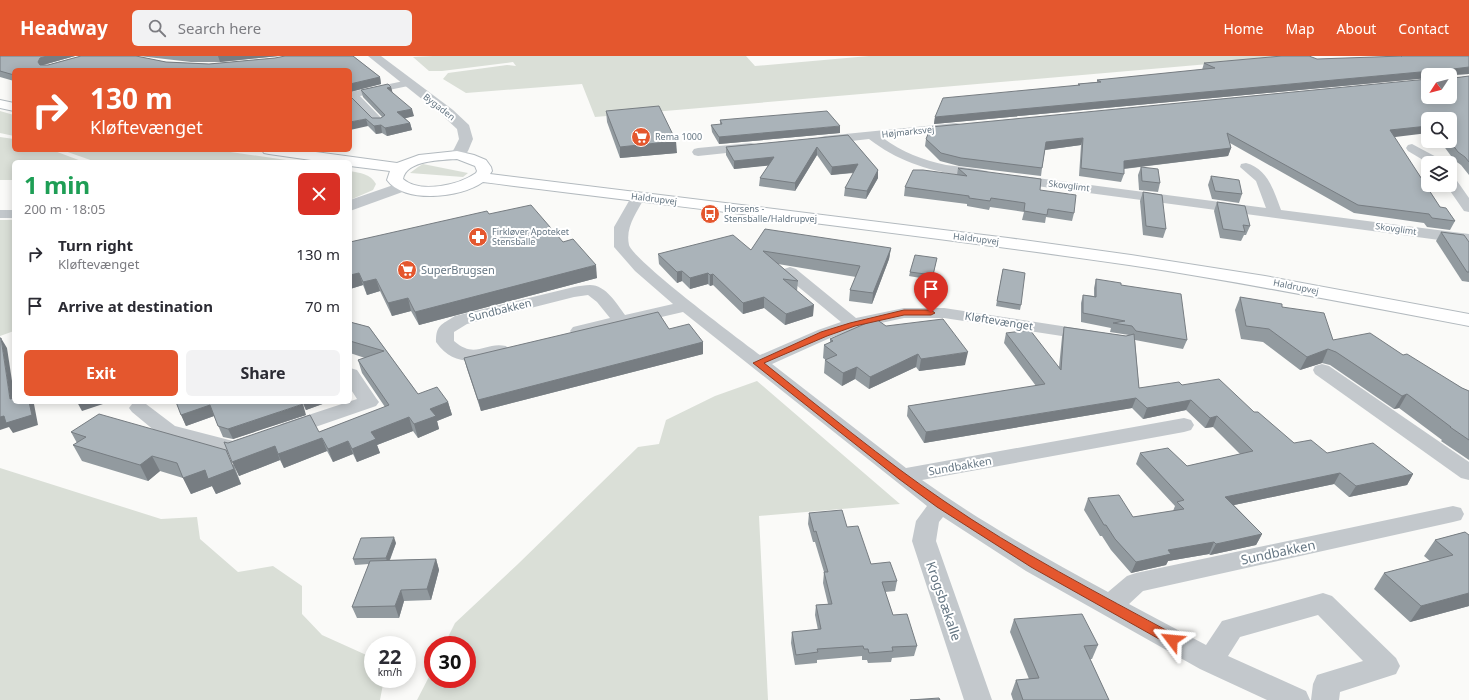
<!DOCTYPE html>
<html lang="en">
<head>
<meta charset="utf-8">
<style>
	body { margin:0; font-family:"Noto Sans",sans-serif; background:#f2f2f3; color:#2b2b33; height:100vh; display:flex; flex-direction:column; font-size:15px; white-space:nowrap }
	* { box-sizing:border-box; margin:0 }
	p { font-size:13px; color:#7c7c81 }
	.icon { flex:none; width:22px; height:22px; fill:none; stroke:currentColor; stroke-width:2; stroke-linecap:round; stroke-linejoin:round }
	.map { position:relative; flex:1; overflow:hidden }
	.side { position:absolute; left:12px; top:104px; width:340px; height:244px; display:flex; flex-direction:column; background:#fff; border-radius:6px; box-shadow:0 2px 10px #0003 }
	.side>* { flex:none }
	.top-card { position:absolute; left:12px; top:12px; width:340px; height:84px; border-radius:6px; box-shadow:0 2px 10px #0003; background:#e4572e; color:#fff; overflow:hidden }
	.needle { width:26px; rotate:234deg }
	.controls { position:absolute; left:1421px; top:12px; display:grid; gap:8px }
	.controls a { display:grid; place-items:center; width:36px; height:36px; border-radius:6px; background:#fff; box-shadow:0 2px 10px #0003; font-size:20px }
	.speed { position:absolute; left:364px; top:580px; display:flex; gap:8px; font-size:20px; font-weight:700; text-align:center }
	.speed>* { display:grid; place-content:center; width:52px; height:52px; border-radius:50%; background:#fff; box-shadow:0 2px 10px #0003; line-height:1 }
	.speed small { font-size:10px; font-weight:400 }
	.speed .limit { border:6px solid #d22; background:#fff; color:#111 }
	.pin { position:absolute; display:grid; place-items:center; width:34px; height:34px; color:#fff; margin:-41px -17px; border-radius:50% 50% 50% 0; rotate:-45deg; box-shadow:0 0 4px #0007 }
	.pin .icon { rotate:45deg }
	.me { position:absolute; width:44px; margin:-22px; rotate:299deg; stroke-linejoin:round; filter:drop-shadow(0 0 3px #0008) }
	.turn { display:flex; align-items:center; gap:14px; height:84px; padding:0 12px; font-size:18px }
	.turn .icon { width:52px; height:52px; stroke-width:2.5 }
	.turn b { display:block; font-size:28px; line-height:34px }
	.round { display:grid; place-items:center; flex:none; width:42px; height:42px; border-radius:6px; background:#f2f2f3 }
	.summary { display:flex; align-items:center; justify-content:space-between; height:68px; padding:0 12px }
	h1 { font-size:24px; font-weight:700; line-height:30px; color:#1e9e55 }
	.action { display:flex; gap:8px; margin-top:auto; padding:8px 12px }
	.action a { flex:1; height:46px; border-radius:6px; background:#e4572e; color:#fff; font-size:16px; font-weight:700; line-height:46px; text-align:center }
	.action a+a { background:#f2f2f3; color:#2b2b33 }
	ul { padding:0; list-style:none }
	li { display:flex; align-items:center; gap:12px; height:52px; padding:0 12px }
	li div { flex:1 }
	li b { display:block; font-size:15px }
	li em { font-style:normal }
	header { display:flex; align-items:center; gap:24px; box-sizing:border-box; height:56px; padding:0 20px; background:#e4572e; color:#fff }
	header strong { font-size:19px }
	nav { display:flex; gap:22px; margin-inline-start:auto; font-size:14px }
	.search { width:280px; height:36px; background:#f2f2f3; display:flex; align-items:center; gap:10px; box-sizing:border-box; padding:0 14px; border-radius:6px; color:#7c7c81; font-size:15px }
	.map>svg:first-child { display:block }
	.green { fill:#dadfd7 }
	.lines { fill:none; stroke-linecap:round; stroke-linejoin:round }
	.secondary-casing { stroke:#b3babf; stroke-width:2 }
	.minor { fill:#c3c8cc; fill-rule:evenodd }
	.tertiary { fill:#c3c8cc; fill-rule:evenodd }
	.secondary { fill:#fff; fill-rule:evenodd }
	.wall { fill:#929a9f }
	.shaded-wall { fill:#777d82 }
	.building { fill:#aab3b9; stroke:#777d82 }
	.route { fill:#e4572e; stroke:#94391e }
	.labels { text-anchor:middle; stroke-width:4; stroke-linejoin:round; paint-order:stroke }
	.far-street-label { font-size:9px; fill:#657683; stroke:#fff }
	.far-poi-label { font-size:9px; fill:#657683; stroke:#fff; text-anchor:start }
	.poi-label { font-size:11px; fill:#657683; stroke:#fff; text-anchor:start }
	.street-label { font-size:11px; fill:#657683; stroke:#fff }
	.near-street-label { font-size:13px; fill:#657683; stroke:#fff }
</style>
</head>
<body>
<header>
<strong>Headway</strong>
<div class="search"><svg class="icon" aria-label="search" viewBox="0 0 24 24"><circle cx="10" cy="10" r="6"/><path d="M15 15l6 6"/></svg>Search here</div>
<nav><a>Home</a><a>Map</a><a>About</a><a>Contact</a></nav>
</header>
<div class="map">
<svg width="1469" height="644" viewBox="0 0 1469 644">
	<rect width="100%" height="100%" fill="#fafaf8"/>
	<!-- green -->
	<g class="green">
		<path d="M433,0H746L755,10L869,0H1302L595,61L582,28L466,37L443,23L448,17L507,9L516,10L513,6L442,15H429L413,1Z"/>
		<path d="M0,55L14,59V80L0,77Z"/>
		<path d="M0,81L14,83V94H52L84,106H14V124H0Z"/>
		<path d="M62,94H217L300,106H96Z"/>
		<path d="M423,108L468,117L463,121L410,117L418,111Z"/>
		<path d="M350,115C360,117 371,118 376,128L373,134L350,144Z"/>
		<path d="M0,164H14V275L0,280Z"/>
		<path d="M757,325L900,448L759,460L768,644H417L433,613V623H467V589H444L455,567L518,508L638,391L659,388L666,364L715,340Z"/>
		<path d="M0,412L161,463L197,461L200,483L238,516L273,510L302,530V558L322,579L373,602V623H384L380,644H0Z"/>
	</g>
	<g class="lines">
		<defs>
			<g id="secondary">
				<path d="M0,44L14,47V55L0,52Z"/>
				<path d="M262,94H301L397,107L419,99L457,95L474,99L486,104L491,111L492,115L490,118L1008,182L1131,199L1265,220L1469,258V270C1356,249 1243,226 1129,209C914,178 698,153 483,126C461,142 404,148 387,124L390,115L350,110V106H325L269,98L264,97ZM457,103L475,110L477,115L476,117C459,129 420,138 403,123C406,104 442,104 457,103Z"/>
			</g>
		</defs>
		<!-- secondary casing -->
		<use href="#secondary" class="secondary-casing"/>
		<!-- minor -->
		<g class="minor">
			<path d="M409,24L413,25L414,27L413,29L360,40L383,64L385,66L383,68H375L350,43V36Z"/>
			<path d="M956,67L960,68L962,71L960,74L883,82C902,96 923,104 946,109C960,111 973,112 987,115L989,118L987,121C978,123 968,120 959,119C926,114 896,104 869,83L825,88L821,87L819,84L821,81L825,80Z"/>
			<path d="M751,87L755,88L757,91L755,94L698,100L694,99L692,96L694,93L698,92Z"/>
			<path d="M1412,88L1442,104L1443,107H1428L1408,95L1406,92L1408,89Z"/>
			<path d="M1246,107C1268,113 1274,135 1281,154L1469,178V188L1014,127L1009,126L1007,123L1009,120L1014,119L1266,152L1256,125L1240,111L1241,108Z"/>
			<path d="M1450,121L1455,122L1469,142V156L1464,155L1446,129H1450Z"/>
			<path d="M638,137L643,138L645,141C637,156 625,171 629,189C634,205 740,284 760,299L818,274L841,266L784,219L782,216L784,213L790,211L796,213L856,262L904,252H944L1094,275L1097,279L1094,283L1088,284L944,262H904L858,272L830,282L772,308L906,412L1184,362L1191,364L1194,369L1191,374L1184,376L922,424C981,466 1045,502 1108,536L1127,520L1136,517L1453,450L1461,452L1464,458L1461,464L1453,466L1143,535L1129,548L1206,589L1222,565L1323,537L1332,540L1396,602L1400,610L1396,618L1340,636L1339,644H1311L1313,628L1317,619L1363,605L1318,559L1240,581L1228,600L1306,635L1310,644H1267L1200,613L1026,515L943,461L939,466L936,485L992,644H964L912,485L916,465L927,450L683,256L579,280L573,279L570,275L573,271L610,262L597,246L588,239L574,241L467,268L454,276V285C476,304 485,285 506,290L509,294L506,298C479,305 455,313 436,286C436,269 441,269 455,260L574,231C579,230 585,229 590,229C606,229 617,248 625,259L673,248L635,215L614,191V171L633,138Z"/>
			<rect x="0" y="154" width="14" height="8"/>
			<path d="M1322,308L1329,310L1469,406V424L1461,422L1315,318L1313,314L1315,310Z"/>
			<path d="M350,312L357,314L376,342L379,346L376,350L295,378L288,380L281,378L278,373L281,368L357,343L350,332Z"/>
			<path d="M138,346L146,348L175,370L233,385L251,379L258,381L261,386L258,391L234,399L161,380L132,356L129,352L132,348Z"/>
		</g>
		<!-- tertiary -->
		<g class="tertiary">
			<path d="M368,0H381L453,54L469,69L473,83L468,95L462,102L457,103L452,102L450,99L454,93L459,83L457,73L443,60Z"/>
			<path d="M402,126L408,128L410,131L408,134L350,155V144Z"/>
		</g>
		<!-- secondary -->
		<use href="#secondary" class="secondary"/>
	</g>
	<!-- wall -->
	<g class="wall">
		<path d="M0,0H75L43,9H48L81,0H136L166,6L209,8L275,2L285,0H353L380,21L381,28L350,36V14H14V25L0,21Z"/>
		<path d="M139,0H279L220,6H191Z"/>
		<path d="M1384,0H1469V18L1452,19L1454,22L1469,20V119L1461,109L1454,104L1440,85H1450V63L1394,81L1440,151L1455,165L1450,174L1427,171L1424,167L1354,157L1230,87L1231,92L1228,100L1124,113V118L1121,126L1079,120L1081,89L1045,94L1042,112L1041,120L959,110L940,105L925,90L926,83L1428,41L1450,19H1428V22L934,68L935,61L1078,29V28L1097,26V24L1202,14L1204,7L1386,1Z"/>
		<path d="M391,31L392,36L414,60L405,62L410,67L412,74L387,80L382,77L376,78L368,70L350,40L372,62H381L382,61L363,41L361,34Z"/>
		<path d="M606,55L677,97L620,102L607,66Z"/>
		<path d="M720,64L840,77L719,88L712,76L711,69H720Z"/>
		<path d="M848,79L878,114V122L866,143L844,140L845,132L854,117L831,119L817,99L795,135L759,130L760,122L769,109L734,113L726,99V91Z"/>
		<path d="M1141,111L1160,127L1158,136L1139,134L1138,119Z"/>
		<path d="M958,112L1040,134L1074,157L1072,165L1046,161L1045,167L1022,164L1024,156L990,151L989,154L967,150V148L904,140L905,131L957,119Z"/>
		<path d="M1211,120L1242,138L1239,147L1212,143L1208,129Z"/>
		<path d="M1143,136L1166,173L1163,182L1143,179L1140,145Z"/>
		<path d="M1217,146L1250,170L1246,179H1244L1241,185L1220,182L1214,155Z"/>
		<path d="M489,158L563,186L597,222L419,269L411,255L392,260L380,235L367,239L363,229L350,233V186Z"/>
		<path d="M1441,176L1469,186V226L1462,225L1436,185Z"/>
		<path d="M891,192L889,203L872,248L849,245L850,234L856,221L778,208L798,225L797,235L813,260L785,269L764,252L743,258L713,229L710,230L708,228L690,233L682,225L677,227L659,208L658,198L751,194Z"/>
		<path d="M937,202L932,224L909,220L910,216Z"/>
		<path d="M1003,213L1021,249L1020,254L996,250Z"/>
		<path d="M1096,223L1121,229L1187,284L1183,293L1135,284L1139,332L1182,329L1254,356L1294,387L1327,397L1413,418L1407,429L1349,441L1334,428L1234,449L1262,478L1256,489L1210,499L1209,498L1168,505L1166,509L1131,517L1111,494L1102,480H1100L1084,454L1088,442L1133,461L1173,455L1175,450L1136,408L1140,397L1187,410L1240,398L1213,371L1205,372L1186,354L1143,363L1132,352L924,387L907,360L908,350L1036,330L1004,287L1006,277L1059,311L1062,281L1064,271L1126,280L1130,279H1129L1110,276L1111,272L1081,266V247L1083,239L1094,240V232Z"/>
		<path d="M1240,241L1282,251L1333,284L1403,299L1462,332L1469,335V404L1441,385L1442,384L1399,352L1394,353L1330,309L1322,307L1300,314L1263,286L1241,283L1235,254Z"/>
		<path d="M350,266L369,271L418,338L448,346L452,359L437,365L439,373L418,382L413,375L377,389L380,397L357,406L353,398L333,406L327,395L284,412L280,404L239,420L228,387L319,376L385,351L362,317L358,304L365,302L350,297Z"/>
		<path d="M886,270L965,309L919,315L916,311L869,333L855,323L842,330L824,317L825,304H826L823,302L824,289L830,287V283Z"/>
		<path d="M669,273L703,286V298L481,355L467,313L464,302Z"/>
		<path d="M176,346L306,359L233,383L223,381L214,360L186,370Z"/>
		<path d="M302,346H328L306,354Z"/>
		<path d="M71,376L234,409L241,428L216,438L212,430L191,438L183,422L160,415L148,425L82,405L73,389L77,387Z"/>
		<path d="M809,457L847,471L871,508L897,525L895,535L885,536L893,559L917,590L914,600L892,602L891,606L868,607L867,604H862V600L817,604V607L795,609L791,587L792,576L818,574L815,559L816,549L828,548L823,527L824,516L815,486H813L808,468Z"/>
		<path d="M1465,476L1469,550L1410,566L1374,533L1384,517L1430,505L1424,500L1435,484Z"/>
		<path d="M396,487L390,504L436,503L439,514L431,544L404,545L399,562H357L352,551L369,508L355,509L353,503Z"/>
		<path d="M1014,563L1098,589L1092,603H1090L1109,644H1013L1011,638L1016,624L1029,623L1010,576Z"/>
	</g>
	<!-- shaded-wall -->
	<g class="shaded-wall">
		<path d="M47,0H75L43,9L41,13L38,6L40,2Z"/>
		<path d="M218,0H279L220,6Z"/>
		<path d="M1469,11V18L1450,19L1452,14L1453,13Z"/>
		<path d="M1431,15L1429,19H1428V22L934,68L935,61Z"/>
		<path d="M380,21L381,28L350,36V28Z"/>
		<path d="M391,31L393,38L387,32Z"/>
		<path d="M412,53L414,60L399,64L397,56Z"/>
		<path d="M366,63L368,70L350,74V66Z"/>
		<path d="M410,67L412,74L387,80L385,72Z"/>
		<path d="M381,69L382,77L376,78L374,70Z"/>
		<path d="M840,70V77L719,88V81Z"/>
		<path d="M1428,70V77L1387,82L1390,74Z"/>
		<path d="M1083,82L1081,89L1044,94L1046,86Z"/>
		<path d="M676,85L677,97L620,102V91Z"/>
		<path d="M817,91V99L795,135V127Z"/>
		<path d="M1231,92L1228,100L1121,113L1124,105Z"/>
		<path d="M774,101V109L734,113V105Z"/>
		<path d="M858,108V116L831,119L832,111Z"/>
		<path d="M878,114V122L866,143L867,135Z"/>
		<path d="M891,192L889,203L872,248L873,237Z"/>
		<path d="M596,209L597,222L419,269L415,256Z"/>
		<path d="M682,215V225L677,227V216Z"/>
		<path d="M359,217L363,229L350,233V219Z"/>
		<path d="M708,217V228L690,233V222Z"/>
		<path d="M713,218V229L710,230V219Z"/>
		<path d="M376,223L380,235L367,239L363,226Z"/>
		<path d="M764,241V252L743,258V247Z"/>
		<path d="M408,242L411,255L392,260L388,247Z"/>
		<path d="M814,249L813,260L785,269L786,258Z"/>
		<path d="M1,282L7,292L14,338V346L10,343Z"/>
		<path d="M703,286V298L481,355L478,344Z"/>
		<path d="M1328,293L1322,307L1300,314L1307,301Z"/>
		<path d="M968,296L965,309L919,315L921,303Z"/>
		<path d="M918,298L916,311L869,333L870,321Z"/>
		<path d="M857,311L855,323L842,330L843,317Z"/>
		<path d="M1407,338L1399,352L1394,353L1402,340Z"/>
		<path d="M1136,342L1132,352L924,387L926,376Z"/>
		<path d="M1191,344L1186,354L1143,363L1147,352Z"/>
		<path d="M29,346H32L34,348L38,369L13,377L9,371L0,374V361Z"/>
		<path d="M77,346H105L106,347L82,355Z"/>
		<path d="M303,346H328L306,354Z"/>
		<path d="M448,346L452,359L437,365L439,373L418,382L414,368L430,353Z"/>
		<path d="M303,348L306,359L233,383L228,373Z"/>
		<path d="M210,349L214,360L186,370L181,359Z"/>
		<path d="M1217,360L1213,371L1205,372L1210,362Z"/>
		<path d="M409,361L413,375L377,389L380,397L357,406L352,393L371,376Z"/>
		<path d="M322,382L327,395L284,412L278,398Z"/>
		<path d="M348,385L353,398L333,406L328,393Z"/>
		<path d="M275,390L280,404L239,420L232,406Z"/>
		<path d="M226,394L241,428L216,438L212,430L191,438L183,422Z"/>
		<path d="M152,400L160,415L148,425L140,409Z"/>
		<path d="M1340,417L1334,428L1220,452L1225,441Z"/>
		<path d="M1413,418L1407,429L1349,441L1356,430Z"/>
		<path d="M1262,478L1256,489L1210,499L1216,488Z"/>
		<path d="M394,481L396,487L388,508L386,502Z"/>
		<path d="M1214,486L1209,498L1168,505L1166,509L1131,517L1136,506L1168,494Z"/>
		<path d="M436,503L439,514L431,544L427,533Z"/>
		<path d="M401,534L404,545L399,562L395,550Z"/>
		<path d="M1469,537V550L1410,566L1421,550Z"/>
	</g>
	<!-- building -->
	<g class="building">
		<path d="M0,0H47L40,2L38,6L40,9H48L81,0H136L166,6L209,8L275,2L285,0H353L380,21L350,28V14H14V19L0,15Z"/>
		<path d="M1282,0H1309L1317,3L1402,0H1401H1469V11L1453,13L1452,14V20L1454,22L1469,20V106L1465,101L1458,96L1450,85V63H1428V70L1390,74L1440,151L1446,152L1455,165L1432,162L1429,158L1358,149L1227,77L1231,92L1124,105V118L1081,112L1083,82L1046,86L1042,112L961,102L941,97L926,83L931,71L1428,23V41H1450V19H1433V16L1431,15L935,61L943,42L1080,29L1078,28L1101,26L1097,24L1215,12L1204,7Z"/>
		<path d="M388,28L391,31L387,32L412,53L397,56L410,67L385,72L381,69L374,70L366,63L350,66V40L372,62H381L385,59L361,34Z"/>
		<path d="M659,50L676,85L620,91L606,55Z"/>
		<path d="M827,55L840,70L719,81L711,69L722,68L720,64Z"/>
		<path d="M848,79L878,114L867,135L845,132L858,108L832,111L817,91L795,127L760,122L774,101L734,105L726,91Z"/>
		<path d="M1141,111L1158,113L1160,127L1142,125Z"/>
		<path d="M958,112L1041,123L1040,134L1076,139L1074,157L1048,153L1047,159L1024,155L1025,147L991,142L990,145L969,142V140L905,131L913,114H923L967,120Z"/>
		<path d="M1211,120L1239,124L1242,138L1215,135Z"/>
		<path d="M1143,136L1162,139L1166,173L1146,170Z"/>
		<path d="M1217,146L1245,150L1250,170L1243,169L1245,176L1223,173Z"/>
		<path d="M531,149L563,186L573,183L596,209L415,256L408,242L388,247L376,223L363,226L359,217L350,219V186L487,155L489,158Z"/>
		<path d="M765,173L891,192L873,237L850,234L860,210L763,195L798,225L783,223L814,249L786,258L764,241L743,247L713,218L710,219L708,217L690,222L682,215L677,216L658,198L733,179L751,194Z"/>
		<path d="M1441,176L1464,179L1469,186V216H1467Z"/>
		<path d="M915,199L937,202L933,219L910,216Z"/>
		<path d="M1003,213L1025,217L1021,249L997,245Z"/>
		<path d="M1096,223L1121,227V229L1181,238L1187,284L1136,275L1132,270L1113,267L1125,265L1083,257V239L1096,241Z"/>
		<path d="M1240,241L1282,248V251L1324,257L1333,284L1370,277L1403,299L1407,298L1462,332L1469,335V384L1450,371H1451L1407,338L1402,340L1336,296L1328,293L1307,301L1269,273L1246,270Z"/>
		<path d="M658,256L669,273L689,268L703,286L478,344L464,302Z"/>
		<path d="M876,263L886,270L943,263L968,296L921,303L918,298L870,321L857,311L843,317L825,304L837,299L824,289L833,285L830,283Z"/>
		<path d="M350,266L369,271L418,338L437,331L448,346L430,353L436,360L414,368L409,361L371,376L376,383L352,393L348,385L328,393L322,382L278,398L275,390L232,406L224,386L228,387L310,359L319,376L389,349L358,304L384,295L350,285Z"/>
		<path d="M1064,271L1126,280L1134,278L1139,332L1179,326L1182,329L1219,323L1254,356H1258L1294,387L1311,384L1327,397L1373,387L1413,418L1356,430L1340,417L1225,441L1262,478L1216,488L1214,486L1168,494L1171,498L1136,506L1115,483L1106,469H1104L1088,442L1119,439L1133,461L1184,453L1177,446L1184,444L1140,397L1168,392L1187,410L1253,395L1217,360L1210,362L1191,344L1147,352L1136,342L926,376L908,350L1045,328L1006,277L1030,274L1061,314Z"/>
		<path d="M0,282H1L10,343L14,342V346H29L32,359L6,367L4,360L0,361Z"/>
		<path d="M176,346H301L303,348L228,373L218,370L210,349L181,359Z"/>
		<path d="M99,358L226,394L234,413L208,423L205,414L183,422L177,407L152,400L140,409L73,389L86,381L71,376Z"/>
		<path d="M842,454L847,471L858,470L871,508L890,506L897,525L882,526L893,559L907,558L917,590L892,591L893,595L869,597L868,593H864L863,590L817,593L818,596L796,599L792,576L821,573L816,549L832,548L824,516H828L816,475L814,476L809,457Z"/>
		<path d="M1465,476L1469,479V537L1421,550L1384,517L1453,499L1435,484Z"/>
		<path d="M394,481L386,502L353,503L361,482Z"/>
		<path d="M436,503L427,533L401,534L395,550L352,551L370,505Z"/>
		<path d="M1082,558L1098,589L1084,590L1109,644H1023L1016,624L1039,622L1014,563Z"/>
		<path d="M939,642L940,644H910Z"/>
	</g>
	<!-- route -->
	<path class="route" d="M904,254H931L935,257L931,259H904L855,270L827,280L764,307C823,354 882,403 944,445C1018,496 1098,537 1177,580L1179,584L1177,588L1172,589L1168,588L1031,511L937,451L899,423L753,307L821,276L850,267Z"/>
	<!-- icons -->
	<defs>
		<symbol id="supermarket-disc" viewBox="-11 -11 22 22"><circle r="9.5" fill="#e4572e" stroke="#fff"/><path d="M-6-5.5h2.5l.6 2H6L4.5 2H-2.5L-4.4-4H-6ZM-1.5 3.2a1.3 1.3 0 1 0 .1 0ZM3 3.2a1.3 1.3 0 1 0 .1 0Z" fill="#fff"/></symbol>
		<symbol id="bus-disc" viewBox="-11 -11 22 22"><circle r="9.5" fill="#e4572e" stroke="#fff"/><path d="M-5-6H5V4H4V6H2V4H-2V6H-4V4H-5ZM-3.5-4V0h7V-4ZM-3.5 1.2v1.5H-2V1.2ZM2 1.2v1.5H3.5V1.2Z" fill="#fff"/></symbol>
		<symbol id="pharmacy-disc" viewBox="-11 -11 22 22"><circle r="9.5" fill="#e4572e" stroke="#fff"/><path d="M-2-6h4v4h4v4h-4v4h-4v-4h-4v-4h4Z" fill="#fff"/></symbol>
	</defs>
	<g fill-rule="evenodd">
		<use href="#supermarket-disc" x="630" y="70" width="22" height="22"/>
		<use href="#bus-disc" x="699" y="147" width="22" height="22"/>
		<use href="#pharmacy-disc" x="467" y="170" width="22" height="22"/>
		<use href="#supermarket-disc" x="396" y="203" width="22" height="22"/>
	</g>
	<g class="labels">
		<!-- far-street labels -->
		<g class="far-street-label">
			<text transform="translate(439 51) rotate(38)" y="3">Bygaden</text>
			<text transform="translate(908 76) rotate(-6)" y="3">Højmarksvej</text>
			<text transform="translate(1069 130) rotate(7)" y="3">Skovglimt</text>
			<text transform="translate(654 143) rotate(7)" y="3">Haldrupvej</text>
			<text transform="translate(1396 173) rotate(8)" y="3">Skovglimt</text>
			<text transform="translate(976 183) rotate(7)" y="3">Haldrupvej</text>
			<text transform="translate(1296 231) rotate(11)" y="3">Haldrupvej</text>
		</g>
		<!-- far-poi labels -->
		<g class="far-poi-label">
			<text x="655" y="84">Rema 1000</text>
			<text x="724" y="156">Horsens -<tspan x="724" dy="10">Stensballe/Haldrupvej</tspan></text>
			<text x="492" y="179">Firkløver Apoteket<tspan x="492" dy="10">Stensballe</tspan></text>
		</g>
		<!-- poi labels -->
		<g class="poi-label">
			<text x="421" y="218">SuperBrugsen</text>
		</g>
		<!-- street labels -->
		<g class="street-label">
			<text transform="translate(500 254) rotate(-14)" y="4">Sundbakken</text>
			<text transform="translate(999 265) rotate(9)" y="4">Kløftevænget</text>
			<text transform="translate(960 410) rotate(-10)" y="4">Sundbakken</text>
		</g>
		<!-- near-street labels -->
		<g class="near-street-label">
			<text transform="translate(1278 496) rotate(-12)" y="5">Sundbakken</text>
			<text transform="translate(944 545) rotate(71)" y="5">Krogsbækalle</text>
		</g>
	</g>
</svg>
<div class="controls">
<a><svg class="needle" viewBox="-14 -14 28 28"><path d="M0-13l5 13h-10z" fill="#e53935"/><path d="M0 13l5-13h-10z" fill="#7c7c81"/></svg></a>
<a><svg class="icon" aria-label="search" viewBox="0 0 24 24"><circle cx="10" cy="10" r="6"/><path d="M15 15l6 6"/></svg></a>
<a><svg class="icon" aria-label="layers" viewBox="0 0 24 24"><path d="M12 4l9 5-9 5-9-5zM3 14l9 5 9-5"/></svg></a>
</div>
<div class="speed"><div>22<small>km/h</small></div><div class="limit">30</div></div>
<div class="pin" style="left:931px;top:257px;background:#d93025"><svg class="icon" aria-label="arrive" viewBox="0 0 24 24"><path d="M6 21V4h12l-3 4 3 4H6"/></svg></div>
<svg class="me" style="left:1172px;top:584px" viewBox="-20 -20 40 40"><path d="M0-17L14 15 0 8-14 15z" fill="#e4572e" stroke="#fff" stroke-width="4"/></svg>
<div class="top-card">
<div class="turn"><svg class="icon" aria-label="right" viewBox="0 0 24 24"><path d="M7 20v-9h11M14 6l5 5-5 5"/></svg><div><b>130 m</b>Kløftevænget</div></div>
</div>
<section class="side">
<div class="summary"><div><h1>1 min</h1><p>200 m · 18:05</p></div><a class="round" style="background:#d93025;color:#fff"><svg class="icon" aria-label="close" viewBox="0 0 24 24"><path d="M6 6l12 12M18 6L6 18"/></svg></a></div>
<ul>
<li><svg class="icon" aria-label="right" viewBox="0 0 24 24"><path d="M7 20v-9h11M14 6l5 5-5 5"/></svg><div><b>Turn right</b><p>Kløftevænget</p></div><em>130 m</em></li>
<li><svg class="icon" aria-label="arrive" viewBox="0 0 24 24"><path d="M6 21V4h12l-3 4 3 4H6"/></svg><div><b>Arrive at destination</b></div><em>70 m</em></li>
</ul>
<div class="action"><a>Exit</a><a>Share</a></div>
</section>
</div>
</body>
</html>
